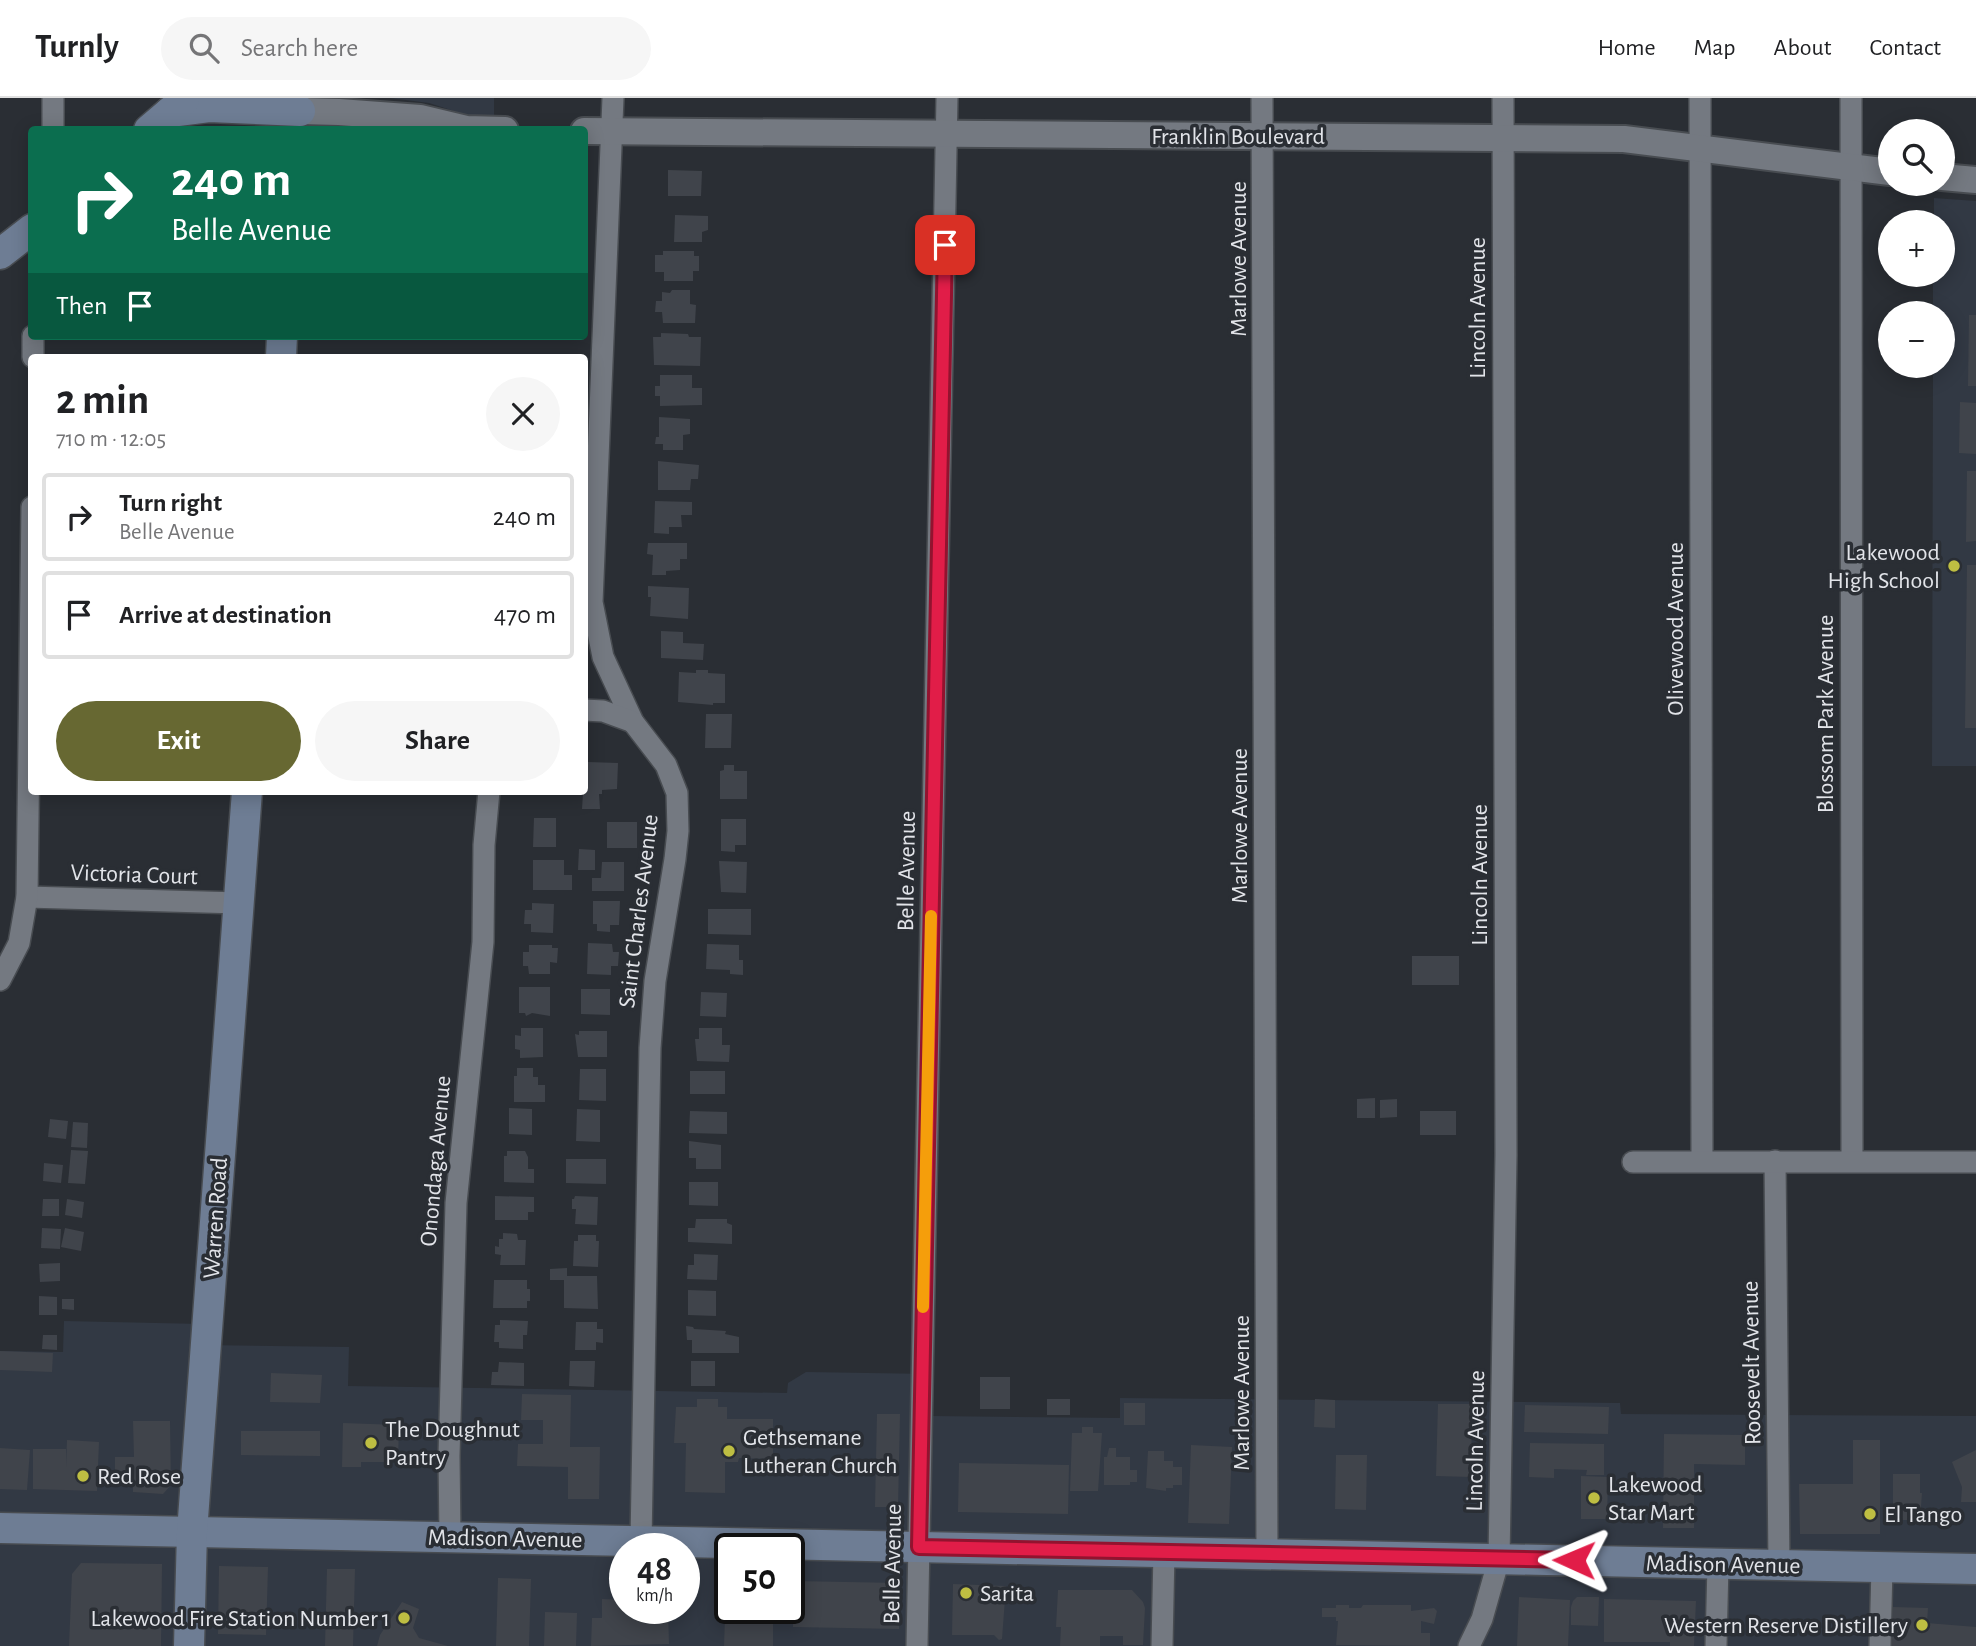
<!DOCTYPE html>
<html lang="en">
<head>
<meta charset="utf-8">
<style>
	body { margin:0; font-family:"Alegreya Sans",sans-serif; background:#f6f6f6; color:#202124; height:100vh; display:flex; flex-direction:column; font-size:26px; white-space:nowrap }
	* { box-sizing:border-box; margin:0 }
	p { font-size:23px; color:#757577 }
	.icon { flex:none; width:38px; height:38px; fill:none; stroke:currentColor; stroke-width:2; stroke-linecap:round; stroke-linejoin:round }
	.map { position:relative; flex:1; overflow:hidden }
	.side { position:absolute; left:28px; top:256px; width:560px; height:441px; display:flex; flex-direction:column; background:#fff; border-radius:7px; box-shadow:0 4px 18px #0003 }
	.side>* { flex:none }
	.guide { position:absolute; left:28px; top:28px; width:560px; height:214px; border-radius:7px; box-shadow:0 4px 18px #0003; background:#0b6e4f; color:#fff; overflow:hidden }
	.buttons { position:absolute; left:1878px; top:21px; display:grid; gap:14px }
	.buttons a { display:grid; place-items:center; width:77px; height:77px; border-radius:50%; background:#fff; box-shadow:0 4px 18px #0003; font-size:35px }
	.speed { position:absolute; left:609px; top:1435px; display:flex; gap:14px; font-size:35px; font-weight:700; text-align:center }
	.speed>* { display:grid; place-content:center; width:91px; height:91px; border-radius:50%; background:#fff; box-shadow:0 4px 18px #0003; line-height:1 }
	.speed small { font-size:18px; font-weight:400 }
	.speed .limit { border:4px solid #111; border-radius:10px; background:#fff; color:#111 }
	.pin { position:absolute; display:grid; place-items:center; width:60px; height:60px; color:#fff; margin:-30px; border-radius:14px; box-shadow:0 4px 10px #0006 }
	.me { position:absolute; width:77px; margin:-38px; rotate:271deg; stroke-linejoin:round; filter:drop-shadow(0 0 5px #0008) }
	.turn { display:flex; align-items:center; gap:24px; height:147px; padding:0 28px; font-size:32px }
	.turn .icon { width:91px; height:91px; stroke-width:2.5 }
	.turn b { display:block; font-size:49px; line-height:60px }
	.then { display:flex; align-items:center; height:66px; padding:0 28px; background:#0003; gap:14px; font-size:26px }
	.round { display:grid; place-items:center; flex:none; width:74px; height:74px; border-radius:37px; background:#f6f6f6 }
	.head { display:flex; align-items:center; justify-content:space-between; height:119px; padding:0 28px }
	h1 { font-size:42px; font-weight:700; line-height:52px }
	.button { display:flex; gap:14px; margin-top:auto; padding:14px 28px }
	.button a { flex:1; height:80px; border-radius:42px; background:#676832; color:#fff; font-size:28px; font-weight:700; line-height:80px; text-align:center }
	.button a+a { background:#f6f6f6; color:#202124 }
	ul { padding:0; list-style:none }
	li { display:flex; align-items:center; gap:21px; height:88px; margin:0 14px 10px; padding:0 14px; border:4px solid #e0e0e0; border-radius:7px }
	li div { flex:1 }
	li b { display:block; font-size:26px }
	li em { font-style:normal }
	header { display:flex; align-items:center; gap:42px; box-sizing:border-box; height:98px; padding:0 35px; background:#fff; border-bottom:2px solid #e0e0e0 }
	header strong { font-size:33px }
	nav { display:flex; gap:38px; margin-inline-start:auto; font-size:24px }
	.search { width:490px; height:63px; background:#f6f6f6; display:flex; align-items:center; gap:18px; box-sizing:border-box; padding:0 24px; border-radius:38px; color:#757577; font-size:26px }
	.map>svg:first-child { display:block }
	.built { fill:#323944; fill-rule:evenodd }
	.building { fill:#40444b }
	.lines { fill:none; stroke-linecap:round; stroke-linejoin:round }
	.minor-casing { stroke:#484c51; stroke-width:24 }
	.tertiary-casing { stroke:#484c51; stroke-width:30 }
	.secondary-casing { stroke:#484c51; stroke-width:33 }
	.minor { stroke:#747981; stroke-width:21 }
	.tertiary { stroke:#747981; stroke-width:26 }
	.secondary { stroke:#6e7d94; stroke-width:30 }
	.route-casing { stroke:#92132f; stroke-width:18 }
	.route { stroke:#e11d48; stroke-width:12 }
	.slow { stroke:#f59e0b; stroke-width:12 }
	.poi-dot { fill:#bebe42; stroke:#2a2e34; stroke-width:2.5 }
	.labels { text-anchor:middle; stroke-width:7; stroke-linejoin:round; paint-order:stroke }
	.street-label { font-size:24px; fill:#e2e4e9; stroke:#2a2e34 }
	.poi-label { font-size:24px; fill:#e2e4e9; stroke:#2a2e34; text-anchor:start }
</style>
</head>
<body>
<header>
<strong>Turnly</strong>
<div class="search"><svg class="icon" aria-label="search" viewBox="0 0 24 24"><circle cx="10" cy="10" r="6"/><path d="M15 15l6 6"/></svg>Search here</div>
<nav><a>Home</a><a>Map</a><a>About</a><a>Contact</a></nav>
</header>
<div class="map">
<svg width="1976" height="1548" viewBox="0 0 1976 1548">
	<rect width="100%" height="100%" fill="#2a2e34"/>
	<!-- built -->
	<g class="built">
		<path d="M390,0H494V18L466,17L429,5Z"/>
		<path d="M1934,100L1976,103V668H1932L1933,268H1942V215H1933V177H1942V124H1934Z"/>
		<path d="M64,1223L203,1226L202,1247L349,1249L348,1288L787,1295L788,1285L806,1274L931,1276V1318L1120,1320V1300L1620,1305L1621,1316L1976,1318V1548H0V1253L63,1254ZM625,1451H684V1510H625ZM730,1451H789V1510H730Z"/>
	</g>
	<!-- building -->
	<g class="building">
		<path d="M668,72L702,73L701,98H668Z"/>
		<path d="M675,117L708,118V132L702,134V144H674Z"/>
		<path d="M663,153H694V158H699V173H693V183H664V174H655V157H663Z"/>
		<path d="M672,192H690V206L696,207L695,225H663L662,214H655L656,203H662V194L670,195Z"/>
		<path d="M1969,217H1976V288H1968Z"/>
		<path d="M661,235L688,236L689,239H701L700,268L654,267L653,239H661Z"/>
		<path d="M660,277H692V290H702V307L660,308V298H655V288H660Z"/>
		<path d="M1960,304L1976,305V356L1959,355Z"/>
		<path d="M659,319L690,321V336L683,337V352H663V346H655L656,339H659Z"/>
		<path d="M658,363L699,367L698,381H691L690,392H658Z"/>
		<path d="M1967,373H1976V443L1966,444Z"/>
		<path d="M655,403L692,404V417H681L682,429H669V436L654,435Z"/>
		<path d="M648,445H687V461H680V472L666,473V477H652L653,457L647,456Z"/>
		<path d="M1967,467H1976V630H1965Z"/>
		<path d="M648,488L689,490L688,521L650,518L651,499H648Z"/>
		<path d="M661,533L683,534V545L704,546L703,562L661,560Z"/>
		<path d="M696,572H708V575L725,576V605H713V607L678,604L679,574L696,575Z"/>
		<path d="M706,616H732L731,650H705Z"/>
		<path d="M588,664L618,665L617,691L602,692V696H599L600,711H582L583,695L587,694Z"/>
		<path d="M724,667H734V673H747V701H720V673L724,672Z"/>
		<path d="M534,720H556V749H533Z"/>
		<path d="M721,721H746V747H735V754L721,753Z"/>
		<rect x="607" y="724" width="30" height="26"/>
		<path d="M579,751L595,752V772H578Z"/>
		<path d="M533,762H564V777H572V792H533Z"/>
		<path d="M719,763L747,764L746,795L721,794Z"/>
		<path d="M602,764H624V793H592V780H601Z"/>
		<path d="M593,803H620L619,827H610V834L597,833V826H593Z"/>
		<path d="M532,805L554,806L553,835L531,834V826H524L525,812H532Z"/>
		<path d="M708,811H751V837L708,836Z"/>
		<path d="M588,845L612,846L613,854H619L618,868H611V877L587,876Z"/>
		<path d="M707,846L739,847V862H743V877L730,876V872L706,871Z"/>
		<path d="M529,847H552V850H558L557,865L550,864V876H529L528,868H523V854H529Z"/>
		<rect x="1412" y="858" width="47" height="29"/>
		<path d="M519,889H550V918L532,915L526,918L525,915H519Z"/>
		<path d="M581,891H610V917L581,916Z"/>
		<path d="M701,894L727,895L726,919L700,918Z"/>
		<path d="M521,930H543V959L520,960V952L515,951V937L521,938Z"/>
		<path d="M699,930H722V947H730L729,964L697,963L695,941H699Z"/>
		<path d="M579,933H607V959H578L575,936L579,937Z"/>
		<path d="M517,970H533V979H538V987H545V1004H514V978H517Z"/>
		<path d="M580,971H606V1003L579,1002Z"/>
		<rect x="690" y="973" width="35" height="23"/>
		<path d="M1375,1000V1020H1357V1001Z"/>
		<path d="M1397,1001V1019L1380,1020V1002Z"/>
		<path d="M509,1010L532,1011V1037L509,1036Z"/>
		<path d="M577,1011L600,1012V1044L576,1043Z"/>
		<path d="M690,1013L727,1014V1036L689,1035Z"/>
		<rect x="1420" y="1013" width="36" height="24"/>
		<path d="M50,1021L68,1023L66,1041L48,1039Z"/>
		<path d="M73,1024L88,1025L87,1050L71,1049Z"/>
		<path d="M689,1043L721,1047V1071H696V1060H689Z"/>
		<path d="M71,1052L88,1053L85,1086L68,1085Z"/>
		<path d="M507,1053H525L528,1059V1071H534V1085L504,1084V1058H507Z"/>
		<path d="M566,1061H606V1086L566,1085Z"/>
		<path d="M44,1065L63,1067L61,1085L43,1083Z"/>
		<path d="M689,1084H718V1108L689,1107Z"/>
		<path d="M495,1098L534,1099V1114H528V1122H495Z"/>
		<path d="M575,1098L598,1099L597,1127L575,1126L576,1111H572V1101H574Z"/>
		<path d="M43,1101H59V1118H42Z"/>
		<path d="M67,1101L84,1104L82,1120L65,1117Z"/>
		<path d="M696,1121H727V1125L732,1127V1146L688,1144V1130H695Z"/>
		<path d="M42,1130L61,1131L60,1151L41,1150Z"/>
		<path d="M65,1130L84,1134L81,1153L61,1149Z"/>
		<path d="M503,1135L517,1136L518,1142H526L525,1167H500L501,1157L495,1156V1148L499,1149V1141H503Z"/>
		<path d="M578,1137H596V1143H599L598,1169L573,1168L574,1143H578Z"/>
		<path d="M694,1156L718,1157L717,1182L687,1181L688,1167H694Z"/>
		<path d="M60,1165V1183L40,1184L39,1166Z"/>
		<path d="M567,1170V1178H597L598,1211L564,1210V1182H550V1171Z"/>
		<path d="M494,1182H527V1191H530V1203H527V1210H493Z"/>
		<path d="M688,1192L716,1193V1218L688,1217Z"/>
		<path d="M39,1198L57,1199V1217H39Z"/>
		<path d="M62,1201H74V1212L62,1211Z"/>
		<path d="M500,1222L528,1223L527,1237H523V1251L499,1250V1244H494L495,1227H500Z"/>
		<path d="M576,1224H597V1231H603V1245L596,1244V1252H575Z"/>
		<path d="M686,1228L693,1229L694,1231L726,1233L725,1236L739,1239V1255H692V1242H687Z"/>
		<path d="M43,1237H57V1252L42,1251Z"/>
		<path d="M0,1253L53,1255L52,1274L0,1272Z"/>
		<path d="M570,1263H595L594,1289L569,1288Z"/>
		<rect x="691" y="1263" width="24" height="25"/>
		<path d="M499,1264L524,1265V1288L491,1287L492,1274H498Z"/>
		<path d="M271,1275L322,1277L320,1305L270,1304Z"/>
		<rect x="980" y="1279" width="30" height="32"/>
		<path d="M522,1296L571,1297L570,1349H600L599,1401H568V1369L517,1368L518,1346H543V1322H521Z"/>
		<path d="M697,1301H718V1309H727V1321H773V1361L739,1360L738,1364H725V1395L685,1394L686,1345H674L676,1309H697Z"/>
		<rect x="1047" y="1301" width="23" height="16"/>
		<path d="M1315,1301L1335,1302V1330L1314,1329Z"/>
		<rect x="1124" y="1305" width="21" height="22"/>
		<path d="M1438,1306H1472L1471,1379L1436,1378Z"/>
		<path d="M1525,1307L1609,1309L1608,1336L1524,1334Z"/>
		<path d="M877,1316H900L898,1409H875Z"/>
		<path d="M133,1323H170L171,1387L163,1396L133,1394V1377H115V1359H134Z"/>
		<path d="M343,1325L399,1327L398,1364H361V1369H342Z"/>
		<path d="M1082,1329H1093V1335H1102L1098,1393H1070L1072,1335H1082Z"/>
		<path d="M241,1333H320V1358L241,1357Z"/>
		<path d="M1664,1336L1745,1337V1367L1694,1366V1430H1663Z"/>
		<path d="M67,1342L99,1344L97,1393L33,1391V1351H66V1369Z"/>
		<path d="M1853,1342H1880V1436H1800L1799,1386H1853Z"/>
		<path d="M1530,1345L1604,1346V1377H1586L1587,1372L1554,1371V1380L1529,1379Z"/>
		<path d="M1191,1347L1232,1349L1229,1426L1188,1425Z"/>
		<path d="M0,1350L30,1352L27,1392L0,1391Z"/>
		<path d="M1109,1350H1116V1359H1130V1372H1137V1384H1130V1387H1104V1359H1107Z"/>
		<path d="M1976,1352V1404H1961L1962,1389L1952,1364Z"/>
		<path d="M1148,1353H1164V1363H1173V1369H1182V1387H1173V1390H1166V1393L1146,1390Z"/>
		<path d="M1336,1357H1367L1366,1412L1335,1411Z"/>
		<path d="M959,1365L1069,1367L1068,1416L958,1414Z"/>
		<path d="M1893,1376H1920V1395H1922L1920,1422H1893Z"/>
		<path d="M1581,1378L1608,1379L1607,1421H1581Z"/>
		<path d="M81,1465L162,1466L161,1548H69L72,1476Z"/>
		<path d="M219,1468L268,1469L266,1537L218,1536Z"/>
		<path d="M327,1471H355L353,1548H325Z"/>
		<path d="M498,1480L531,1481L529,1548H496Z"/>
		<path d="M794,1483L900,1485L899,1531L793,1529Z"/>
		<path d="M953,1486L1006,1488L1002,1541L999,1542L994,1537H952Z"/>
		<path d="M726,1488H730V1510H773V1548H724Z"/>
		<path d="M1058,1492H1132L1143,1504L1145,1510L1143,1547H1123V1538H1100V1548H1060L1061,1529H1056Z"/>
		<path d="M1519,1499L1570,1502L1568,1548H1517Z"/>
		<path d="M1577,1499H1599L1598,1528L1571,1527V1509L1573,1503Z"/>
		<path d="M602,1501L625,1502V1510H668L669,1546L591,1548L592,1520H602Z"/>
		<path d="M1604,1501L1696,1503L1694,1548H1670V1544H1604Z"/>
		<path d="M402,1504L419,1511L413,1530L419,1540L448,1548H377L380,1537Z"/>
		<path d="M1336,1507H1349V1510H1361L1363,1507H1411V1513L1434,1510L1437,1513L1434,1526L1421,1523V1535H1430V1548L1336,1547L1338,1523H1336V1519H1322V1510H1336Z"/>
		<path d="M1893,1509L1928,1510L1927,1525L1976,1529V1548H1891Z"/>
		<path d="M545,1514L577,1515L576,1548H544Z"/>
	</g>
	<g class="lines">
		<defs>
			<g id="minor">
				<path d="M53,0V32"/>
				<path d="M613,0L592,504L603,559L633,624L666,667L677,695L678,733L675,761L655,883L650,950L641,1443"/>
				<path d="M1262,0L1267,1456"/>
				<path d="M1700,0L1702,1063"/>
				<path d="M1851,0L1852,1063"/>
				<path d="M33,259V238"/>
				<path d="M584,612L603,613L633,624"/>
				<path d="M27,799L239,805"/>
				<path d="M0,882L19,845L27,799L32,409"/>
				<path d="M1775,1063L1779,1467"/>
				<path d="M1633,1064H1976"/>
				<path d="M450,1439L449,1358L456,1105L483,844L484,747L489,693"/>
				<path d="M917,1548L947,0"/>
				<path d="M1162,1548L1164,1454"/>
				<path d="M1469,1548L1482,1521L1499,1461L1506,1057L1503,0"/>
				<path d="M1716,1548L1718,1466"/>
				<path d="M1880,1548L1882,1469"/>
			</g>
			<g id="tertiary">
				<path d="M300,13L339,14L420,20L466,31L505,32"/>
				<path d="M584,33L1624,41L1890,74"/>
				<path d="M1942,79L1976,82"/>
			</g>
			<g id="secondary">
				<path d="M170,14L209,9L300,13"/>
				<path d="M149,32L184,2"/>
				<path d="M0,156L32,131"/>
				<path d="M281,259L282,238"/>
				<path d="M0,1430L1976,1471"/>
				<path d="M189,1548L192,1434L247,693"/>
			</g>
		</defs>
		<!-- minor casing -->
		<use href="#minor" class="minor-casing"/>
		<!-- tertiary casing -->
		<use href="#tertiary" class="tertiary-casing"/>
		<!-- secondary casing -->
		<use href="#secondary" class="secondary-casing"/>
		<!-- minor -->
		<use href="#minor" class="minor"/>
		<!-- tertiary -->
		<use href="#tertiary" class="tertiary"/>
		<!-- secondary -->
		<use href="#secondary" class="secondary"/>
	</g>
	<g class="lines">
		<defs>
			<path id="route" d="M945,147L919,1449L1574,1462"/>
		</defs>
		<!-- route casing -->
		<use href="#route" class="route-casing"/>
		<!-- route -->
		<use href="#route" class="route"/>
		<!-- slow -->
		<path class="slow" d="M923,1209L931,818"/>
	</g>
	<!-- markers -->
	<g class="poi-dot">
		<circle cx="1954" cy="468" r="7"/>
		<circle cx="371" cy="1345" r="7"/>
		<circle cx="729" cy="1353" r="7"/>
		<circle cx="83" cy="1378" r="7"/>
		<circle cx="1594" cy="1400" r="7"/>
		<circle cx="1870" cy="1416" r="7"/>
		<circle cx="966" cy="1495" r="7"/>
		<circle cx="404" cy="1520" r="7"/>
		<circle cx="1922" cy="1527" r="7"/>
	</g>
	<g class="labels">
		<!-- street labels -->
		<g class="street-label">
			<text x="1238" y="46">Franklin Boulevard</text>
			<text transform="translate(1238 161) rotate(-90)" y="8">Marlowe Avenue</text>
			<text transform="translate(1477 210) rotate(-90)" y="8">Lincoln Avenue</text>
			<text transform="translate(1675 531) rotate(-90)" y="8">Olivewood Avenue</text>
			<text transform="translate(1825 616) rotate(-90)" y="8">Blossom Park Avenue</text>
			<text transform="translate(1239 728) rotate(-90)" y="8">Marlowe Avenue</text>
			<text transform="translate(906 773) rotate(-89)" y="8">Belle Avenue</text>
			<text transform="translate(134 776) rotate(2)" y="8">Victoria Court</text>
			<text transform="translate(1479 777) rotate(-90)" y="8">Lincoln Avenue</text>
			<text transform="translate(638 813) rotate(-83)" y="8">Saint Charles Avenue</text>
			<text transform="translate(435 1063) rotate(-85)" y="8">Onondaga Avenue</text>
			<text transform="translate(215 1120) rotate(-86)" y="8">Warren Road</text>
			<text transform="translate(1751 1265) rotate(-91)" y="8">Roosevelt Avenue</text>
			<text transform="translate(1241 1295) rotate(-90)" y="8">Marlowe Avenue</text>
			<text transform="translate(1475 1343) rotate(-89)" y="8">Lincoln Avenue</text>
			<text transform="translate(505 1440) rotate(1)" y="8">Madison Avenue</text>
			<text transform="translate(892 1466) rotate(-89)" y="8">Belle Avenue</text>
			<text transform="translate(1723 1466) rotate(1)" y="8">Madison Avenue</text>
		</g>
		<!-- poi labels -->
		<g class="poi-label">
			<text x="1940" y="462" text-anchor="end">Lakewood<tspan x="1940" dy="28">High School</tspan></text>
			<text x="385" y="1339">The Doughnut<tspan x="385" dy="28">Pantry</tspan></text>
			<text x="743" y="1347">Gethsemane<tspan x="743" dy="28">Lutheran Church</tspan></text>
			<text x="97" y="1386">Red Rose</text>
			<text x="1608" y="1394">Lakewood<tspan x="1608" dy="28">Star Mart</tspan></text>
			<text x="1884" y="1424">El Tango</text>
			<text x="980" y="1503">Sarita</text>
			<text x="390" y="1528" text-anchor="end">Lakewood Fire Station Number 1</text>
			<text x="1908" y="1535" text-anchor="end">Western Reserve Distillery</text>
		</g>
	</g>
</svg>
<div class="buttons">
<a><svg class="icon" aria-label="search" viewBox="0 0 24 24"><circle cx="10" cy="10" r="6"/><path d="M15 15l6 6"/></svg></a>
<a>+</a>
<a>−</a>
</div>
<div class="speed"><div>48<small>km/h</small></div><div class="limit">50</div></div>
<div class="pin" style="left:945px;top:147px;background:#d93025"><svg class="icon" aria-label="arrive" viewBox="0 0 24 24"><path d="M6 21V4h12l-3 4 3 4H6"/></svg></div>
<svg class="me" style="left:1574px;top:1462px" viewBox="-20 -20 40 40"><path d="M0-17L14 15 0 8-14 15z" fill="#e11d48" stroke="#fff" stroke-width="4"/></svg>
<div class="guide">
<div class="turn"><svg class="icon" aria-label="right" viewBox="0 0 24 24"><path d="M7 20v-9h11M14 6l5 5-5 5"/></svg><div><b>240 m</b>Belle Avenue</div></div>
<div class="then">Then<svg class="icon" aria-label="arrive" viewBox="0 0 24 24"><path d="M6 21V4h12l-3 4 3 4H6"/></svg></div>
</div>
<section class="side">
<div class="head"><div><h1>2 min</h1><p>710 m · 12:05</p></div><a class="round"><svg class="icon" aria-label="close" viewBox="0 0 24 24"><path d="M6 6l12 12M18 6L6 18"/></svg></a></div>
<ul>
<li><svg class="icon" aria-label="right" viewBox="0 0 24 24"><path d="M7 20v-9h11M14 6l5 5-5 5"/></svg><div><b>Turn right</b><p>Belle Avenue</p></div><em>240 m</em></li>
<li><svg class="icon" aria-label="arrive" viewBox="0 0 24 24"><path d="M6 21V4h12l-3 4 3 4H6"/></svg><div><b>Arrive at destination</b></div><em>470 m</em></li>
</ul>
<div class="button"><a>Exit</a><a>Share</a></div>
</section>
</div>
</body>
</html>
